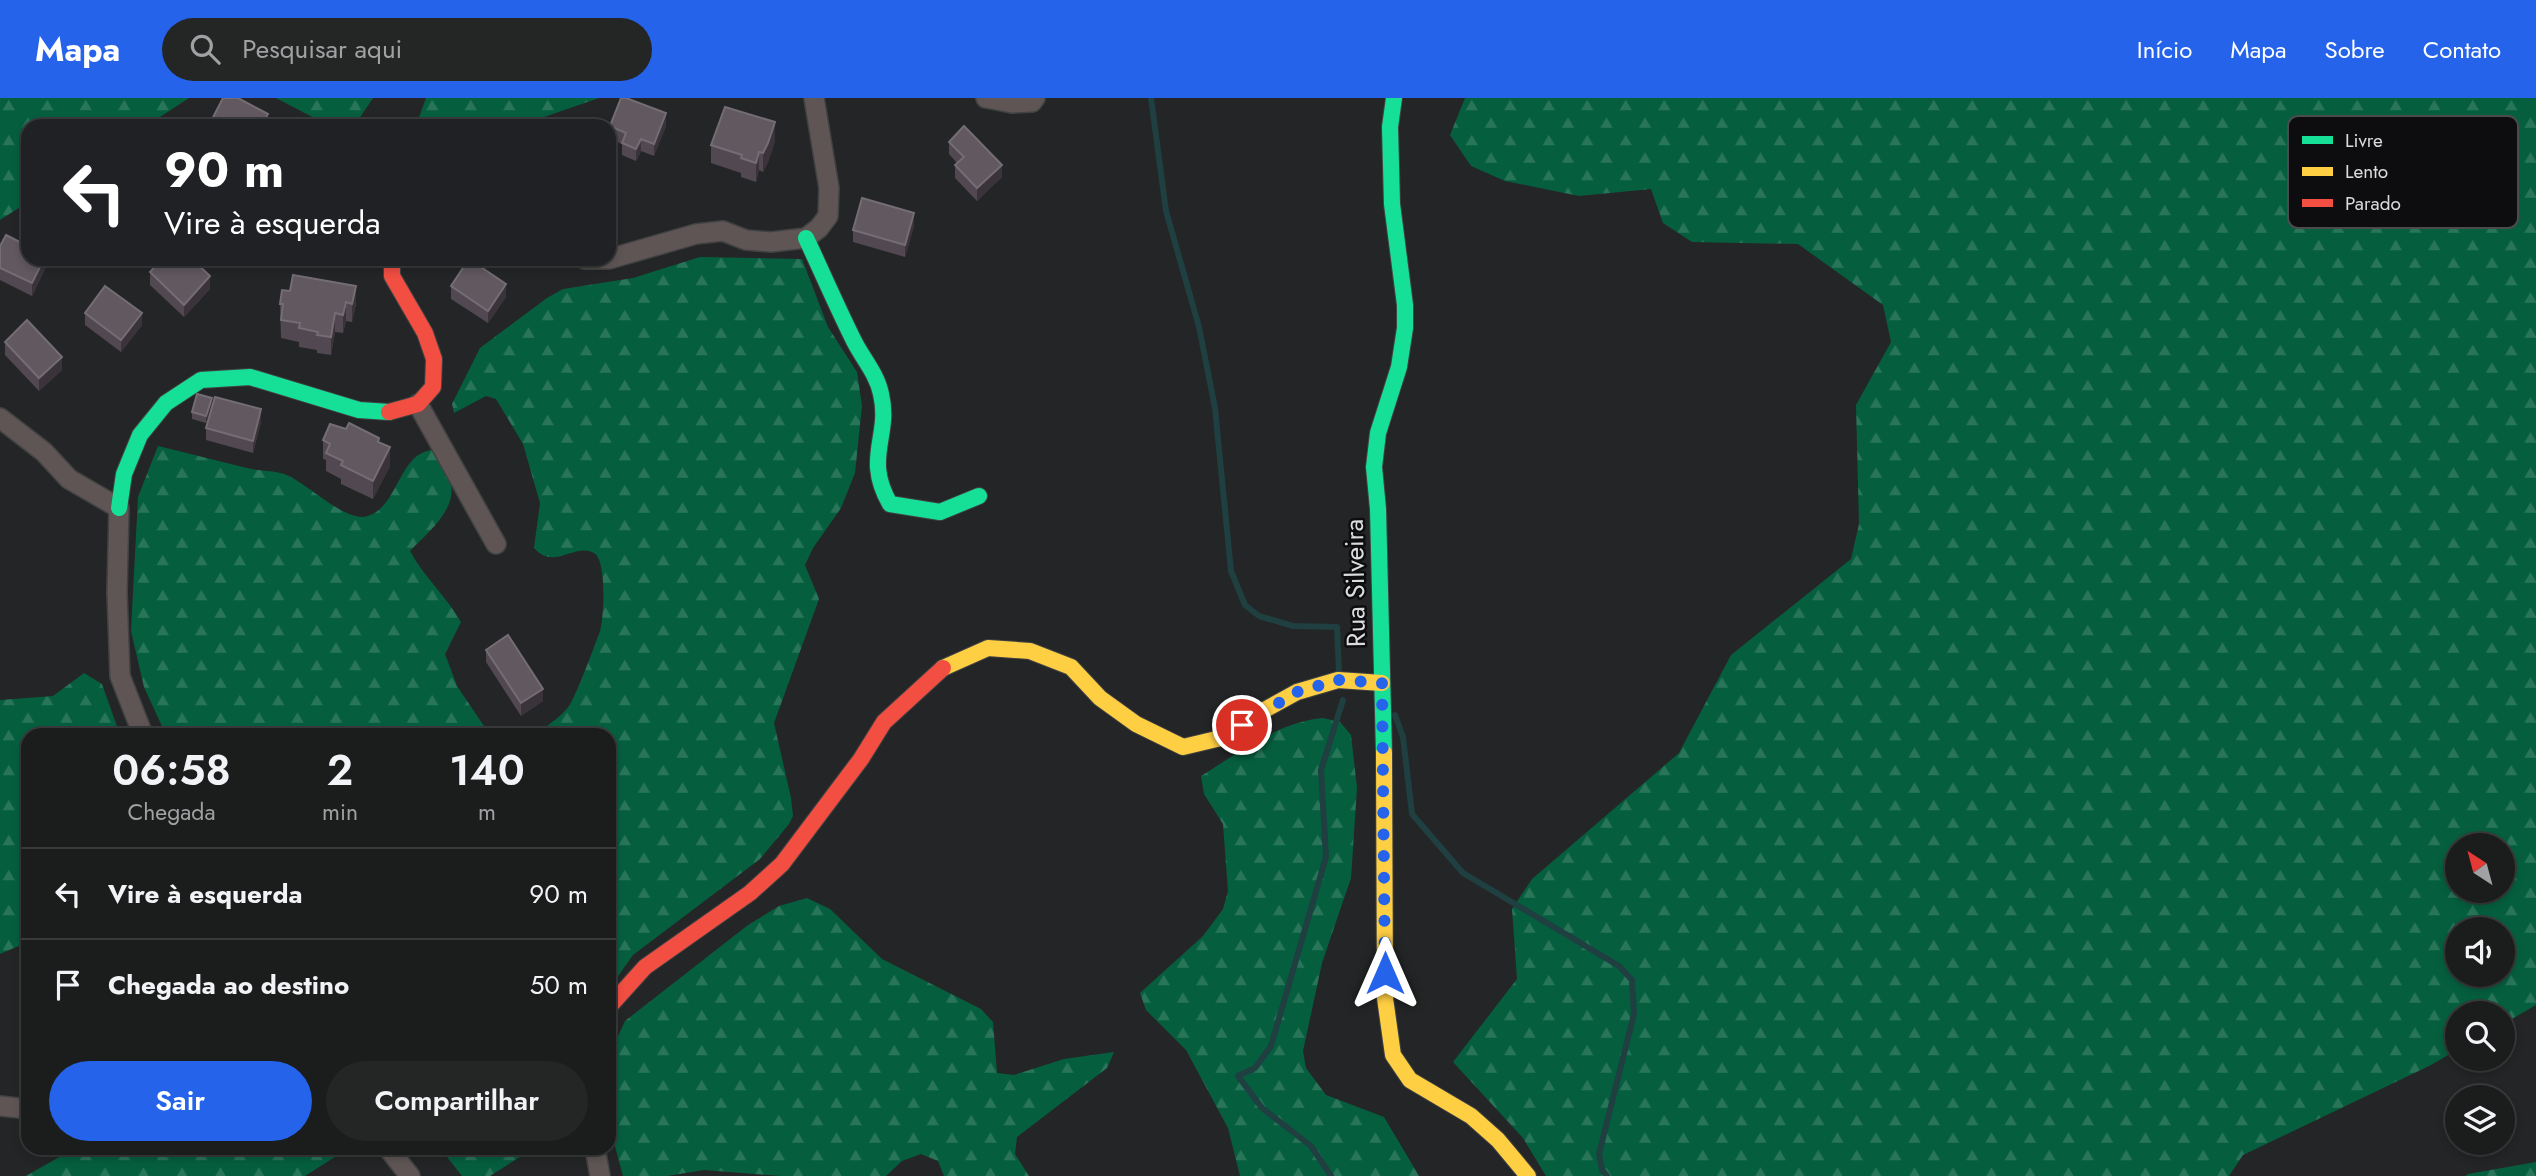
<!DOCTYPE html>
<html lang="pt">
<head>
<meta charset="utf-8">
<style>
	body { margin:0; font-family:Jost,sans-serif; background:#242525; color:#f1f3f6; height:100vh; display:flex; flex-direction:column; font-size:26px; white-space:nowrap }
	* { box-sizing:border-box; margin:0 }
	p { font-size:23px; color:#a0a1a3 }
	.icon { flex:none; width:38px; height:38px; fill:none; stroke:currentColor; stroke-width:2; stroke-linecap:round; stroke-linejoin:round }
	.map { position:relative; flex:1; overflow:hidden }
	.details { position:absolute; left:21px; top:630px; width:595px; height:427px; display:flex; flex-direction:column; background:#1b1c1c; border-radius:21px; box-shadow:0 4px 10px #0003,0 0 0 2px #393a3b }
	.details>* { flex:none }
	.banner { position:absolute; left:21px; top:21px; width:595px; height:147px; border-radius:21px; box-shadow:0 4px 10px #0003,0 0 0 2px #393a3b; background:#202124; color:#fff; overflow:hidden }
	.needle { width:46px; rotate:324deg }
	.controls { position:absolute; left:2445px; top:735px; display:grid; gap:14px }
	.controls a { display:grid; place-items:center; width:70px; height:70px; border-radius:50%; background:#1b1c1c; box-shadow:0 4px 10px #0003,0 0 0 2px #393a3b; font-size:35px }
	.pin { position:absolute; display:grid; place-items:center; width:60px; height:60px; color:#fff; margin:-30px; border:4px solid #fff; border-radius:50%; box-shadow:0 2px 7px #0007 }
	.me { position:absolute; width:77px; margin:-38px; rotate:0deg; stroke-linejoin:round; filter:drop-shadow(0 0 5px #0008) }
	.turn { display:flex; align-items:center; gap:24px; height:147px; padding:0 28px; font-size:32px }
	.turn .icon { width:91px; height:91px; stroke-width:2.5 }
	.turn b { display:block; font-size:49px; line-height:60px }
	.eta { display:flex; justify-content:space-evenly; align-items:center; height:119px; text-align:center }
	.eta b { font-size:42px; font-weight:600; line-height:49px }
	.button { display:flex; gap:14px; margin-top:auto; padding:14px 28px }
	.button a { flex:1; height:80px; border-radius:42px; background:#2563eb; color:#fff; font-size:28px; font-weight:600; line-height:80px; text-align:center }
	.button a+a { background:#242525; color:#f1f3f6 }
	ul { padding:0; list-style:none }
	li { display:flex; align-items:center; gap:21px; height:91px; padding:0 28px; border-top:2px solid #393a3b }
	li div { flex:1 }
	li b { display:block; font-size:26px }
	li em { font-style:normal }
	header { display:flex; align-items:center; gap:42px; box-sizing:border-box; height:98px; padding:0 35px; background:#2563eb; color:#fff }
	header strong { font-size:33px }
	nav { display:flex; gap:38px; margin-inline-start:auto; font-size:24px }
	.search { width:490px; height:63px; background:#242525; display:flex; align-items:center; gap:18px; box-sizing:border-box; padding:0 24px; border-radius:38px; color:#a0a1a3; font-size:26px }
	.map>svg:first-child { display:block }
	.forest { fill:url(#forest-firs); fill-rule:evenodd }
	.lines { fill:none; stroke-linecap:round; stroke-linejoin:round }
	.stream { stroke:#1f3f40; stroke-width:6 }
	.street-casing { stroke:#414243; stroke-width:22 }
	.fast-casing { stroke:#414243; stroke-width:18 }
	.slow-casing { stroke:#414243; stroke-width:18 }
	.jam-casing { stroke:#414243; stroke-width:18 }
	.street { stroke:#5f5555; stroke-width:19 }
	.fast { stroke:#16e098; stroke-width:16 }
	.slow { stroke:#ffcf43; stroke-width:16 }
	.jam { stroke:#f24e42; stroke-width:16 }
	.wall { fill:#524851 }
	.shaded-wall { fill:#3a3339 }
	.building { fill:#615860; stroke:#746d74; stroke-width:2 }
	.route { stroke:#2563eb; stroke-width:12; stroke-dasharray:0 21.6 }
	.labels { text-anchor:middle; stroke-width:5; stroke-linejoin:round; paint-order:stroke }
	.street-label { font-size:26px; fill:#dbdcde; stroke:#0d0d0f }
	.key { fill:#0d0d0f; stroke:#4b4b4d; stroke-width:2 }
	.key-label { font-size:19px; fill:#dbdcde }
</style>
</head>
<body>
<header>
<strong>Mapa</strong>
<div class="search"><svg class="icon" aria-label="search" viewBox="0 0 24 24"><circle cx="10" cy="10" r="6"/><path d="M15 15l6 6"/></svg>Pesquisar aqui</div>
<nav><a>Início</a><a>Mapa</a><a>Sobre</a><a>Contato</a></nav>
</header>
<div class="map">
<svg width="2536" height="1078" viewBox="0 0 2536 1078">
	<defs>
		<pattern id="forest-firs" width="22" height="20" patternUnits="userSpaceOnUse" patternTransform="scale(1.75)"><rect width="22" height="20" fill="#055f3f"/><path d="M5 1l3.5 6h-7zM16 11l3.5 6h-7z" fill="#29755a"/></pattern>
	</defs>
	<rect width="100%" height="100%" fill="#242526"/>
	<!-- forest -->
	<g class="forest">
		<path d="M0,0H189L146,28H28V104L0,122Z"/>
		<path d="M276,0H373L355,27L318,22Z"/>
		<path d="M426,0H599L518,28H416Z"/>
		<path d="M1465,0H2536V907L2503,926L2502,915H2457V952L2429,968L2243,1057L2229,1078H1546L1523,1040L1453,964L1517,881L1512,811L1532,781L1679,655L1731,557L1851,461L1859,426L1856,307L1891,244L1883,207L1798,146L1692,144L1663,125L1651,91L1579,98L1505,83L1471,68L1450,37ZM2457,747H2502V793H2457ZM2457,831H2502V877H2457Z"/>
		<path d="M700,159L802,161L828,229L857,274L862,308L855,375L841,410L813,450L805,467L819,501L774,625L791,700L793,718L789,726L760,761L633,857L609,891V637H536C546,628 561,619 569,608C576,598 595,547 600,533C604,520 607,462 594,455C575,444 554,473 534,450L540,405L523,346L496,301L486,298L454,315L452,306L480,250L547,200L563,191L633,180Z"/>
		<path d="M158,348C188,355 217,363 247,370C258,373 272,372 284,376C304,382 346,426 368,418C398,409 399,355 432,352C437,361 444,370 449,380C461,409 428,434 410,453C424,479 446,498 461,524L445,556L457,588L490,637H166L144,589L131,533L138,399Z"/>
		<path d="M84,575L102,586L120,637H28V844L0,856V602L53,598Z"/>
		<path d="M1323,620L1340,624L1351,637L1357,690L1351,780L1322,865L1303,953L1306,970L1326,997L1384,1019L1419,1078H1240L1228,1030L1186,952L1146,912L1140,895L1203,838L1223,811L1228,793L1223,726L1204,696L1201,678C1238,655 1278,624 1323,620Z"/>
		<path d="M807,800L830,811L882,861L981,911L993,924L997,975L1014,977L1064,961L1114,954L1107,970L1017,1039L1015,1056L1029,1078H944L938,1063L921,1056L902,1063L886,1078H781L704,1072L667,1078H623L609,1026V982L614,947L625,923L748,827L779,808Z"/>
		<path d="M75,1050H349L305,1078H26Z"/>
		<path d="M440,1050H534L490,1078H462Z"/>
		<path d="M2536,1064V1078H2465L2468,1076Z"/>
	</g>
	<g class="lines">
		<!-- stream -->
		<g class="stream">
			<path d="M1151,0L1166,113L1199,229L1215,310L1231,473L1245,507L1259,518L1293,528L1337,529L1339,575"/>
			<path d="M1395,617L1403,639L1412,716L1463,775L1619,868L1632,882L1634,916L1599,1056L1602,1072L1607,1078"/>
			<path d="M1331,1078L1311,1048L1262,1010L1238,978L1255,970L1271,948L1326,759L1321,672L1343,602"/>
		</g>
		<defs>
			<g id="street">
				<path d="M986,0L1012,5L1032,4L1035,0"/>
				<path d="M585,161H606"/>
				<path d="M609,161L696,136L723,133L746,142L771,144L806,140L819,130L828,118L829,90L814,0"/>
				<path d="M418,306L496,446"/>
				<path d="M0,320L44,354L69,381L119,410L117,494L120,578L143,637"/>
				<path d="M0,1008L28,1011"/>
				<path d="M388,1050L410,1078"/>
				<path d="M595,1050L600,1078"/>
			</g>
			<g id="fast">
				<path d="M806,140C822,174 837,209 854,243C863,261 877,276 881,296C891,339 863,359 890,406L940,414L979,398"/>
				<path d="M119,410L124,376L140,337L166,305L201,282L250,279L359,312L389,314"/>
				<path d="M1384,655L1378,411L1374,369L1378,335L1399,269L1405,230V207L1392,106L1390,29L1394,0"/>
			</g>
			<g id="slow">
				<path d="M943,570L988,550L1030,553L1071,569L1100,600L1136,626L1183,649L1225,639L1259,615L1297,594L1338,582L1382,585"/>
				<path d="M1384,655L1385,900L1393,957L1410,982L1471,1018L1498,1042L1528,1078"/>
			</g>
			<g id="jam">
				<path d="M389,314L418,306L433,289L434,261L425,235L392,178V161"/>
				<path d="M609,909L645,869L750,795L782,766L861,661L884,624L943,570"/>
			</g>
		</defs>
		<!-- street casing -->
		<use href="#street" class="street-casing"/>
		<!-- fast casing -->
		<use href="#fast" class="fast-casing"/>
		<!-- slow casing -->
		<use href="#slow" class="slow-casing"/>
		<!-- jam casing -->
		<use href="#jam" class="jam-casing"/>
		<!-- street -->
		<use href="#street" class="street"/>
		<!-- fast -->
		<use href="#fast" class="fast"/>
		<!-- slow -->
		<use href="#slow" class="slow"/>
		<!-- jam -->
		<use href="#jam" class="jam"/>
	</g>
	<!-- wall -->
	<g class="wall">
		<path d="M610,28H666L654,58L641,53L636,63L622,57V46L610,41Z"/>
		<path d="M775,43L768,64L763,74L759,72L756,84L741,79V75L711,65V47Z"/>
		<path d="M949,44L1002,79L977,103L955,80V67L957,65L949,56Z"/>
		<path d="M914,128L905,159L853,144V132Z"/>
		<path d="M0,148L46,161V169L32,198L0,182Z"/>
		<path d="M248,161H266L259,170Z"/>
		<path d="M150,174L210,191L184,219L150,187Z"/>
		<path d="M451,188L506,199L488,225L451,201Z"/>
		<path d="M282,192L356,206L352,224L346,223L343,235L335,234L331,257L317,255V252L299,249V244L281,240L280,206Z"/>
		<path d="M85,215L142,227L121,254L85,227Z"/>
		<path d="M5,244L62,272L39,293L5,257Z"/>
		<path d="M212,306L206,325L192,321V314Z"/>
		<path d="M261,324L253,355L206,342V330Z"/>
		<path d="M323,342L379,345L390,368L373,401L341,386V381L326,373V362L323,361Z"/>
		<path d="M486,552L543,603L521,618L486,564Z"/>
	</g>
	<!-- shaded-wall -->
	<g class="shaded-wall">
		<path d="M666,15V28L654,58V46Z"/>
		<path d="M268,16V28H261Z"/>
		<path d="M775,24V43L768,64L763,74V55Z"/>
		<path d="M641,41V53L636,63V51Z"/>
		<path d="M759,54V72L756,84V65Z"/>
		<path d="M1002,67V79L977,103V90Z"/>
		<path d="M914,115V128L905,159V147Z"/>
		<path d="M44,161H46V169L32,198V185Z"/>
		<path d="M259,161H266L259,170Z"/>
		<path d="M210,178V191L184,219V207Z"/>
		<path d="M506,186V199L488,225V213Z"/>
		<path d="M356,188V206L352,224V206Z"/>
		<path d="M346,204V223L343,235V217Z"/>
		<path d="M142,215V227L121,254V242Z"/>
		<path d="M335,215V234L331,257V239Z"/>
		<path d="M62,259V272L39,293V280Z"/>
		<path d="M212,300V306L206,325V318Z"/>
		<path d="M261,311V324L253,355V343Z"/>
		<path d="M390,349V368L373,401V383Z"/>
		<path d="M543,591V603L521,618V605Z"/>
	</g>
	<!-- building -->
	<g class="building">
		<path d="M223,0H238L268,16L261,28H216L210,25Z"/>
		<path d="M621,0H626L666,15L654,46L641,41L636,51L622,45L626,35L610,28Z"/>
		<path d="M725,9L775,24L768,45L763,55L759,54L756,65L741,60L742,57L711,47Z"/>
		<path d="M964,28L1002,67L977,90L955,67L964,59L949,44Z"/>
		<path d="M862,100L914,115L905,147L853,132Z"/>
		<path d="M6,137L28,148V161H44L32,185L0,170V148Z"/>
		<path d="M162,161H192L210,178L184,207L150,174Z"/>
		<path d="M469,161L506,186L488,213L451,188Z"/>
		<path d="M293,177L356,188L352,206L346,204L343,217L335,215L331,239L317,237L318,234L299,230L300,225L281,222L283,206H280L282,192L290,193Z"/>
		<path d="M105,188L142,215L121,242L85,215Z"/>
		<path d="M27,222L62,259L39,280L5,244Z"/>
		<path d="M197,296L212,300L206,318L192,314Z"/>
		<path d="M215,299L261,311L253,343L206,330Z"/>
		<path d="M349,325L379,340L378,344L390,349L373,383L341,367L343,363L326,355L330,346L323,342L330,326L346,331Z"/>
		<path d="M508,537L543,591L521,605L486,552Z"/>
	</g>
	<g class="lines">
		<!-- route -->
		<path class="route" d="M1242,627L1297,594L1338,582L1382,585L1385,875"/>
	</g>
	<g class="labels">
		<!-- street labels -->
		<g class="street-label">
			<text transform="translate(1355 485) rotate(-91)" y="9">Rua Silveira</text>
		</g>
	</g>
	<!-- legend -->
	<rect x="2288" y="18" width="230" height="112" rx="10" class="key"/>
	<rect x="2302" y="38" width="31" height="8" fill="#16e098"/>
	<rect x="2302" y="69" width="31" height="9" fill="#ffcf43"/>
	<rect x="2302" y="101" width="31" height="8" fill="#f24e42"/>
	<g class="key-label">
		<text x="2345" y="49">Livre</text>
		<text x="2345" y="80">Lento</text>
		<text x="2345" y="112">Parado</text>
	</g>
</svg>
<div class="controls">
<a><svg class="needle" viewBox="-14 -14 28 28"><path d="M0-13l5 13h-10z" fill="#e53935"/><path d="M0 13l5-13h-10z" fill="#a0a1a3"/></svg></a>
<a><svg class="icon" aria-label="sound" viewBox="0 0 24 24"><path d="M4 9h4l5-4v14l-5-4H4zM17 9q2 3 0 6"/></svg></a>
<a><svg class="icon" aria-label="search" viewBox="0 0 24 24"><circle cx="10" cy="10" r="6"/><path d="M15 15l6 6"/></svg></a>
<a><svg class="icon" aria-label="layers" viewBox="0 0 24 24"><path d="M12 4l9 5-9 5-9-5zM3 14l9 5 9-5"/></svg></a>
</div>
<div class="pin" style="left:1242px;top:627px;background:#d93025"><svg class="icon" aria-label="arrive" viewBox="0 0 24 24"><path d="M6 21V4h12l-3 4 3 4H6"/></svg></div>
<svg class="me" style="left:1385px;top:875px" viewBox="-20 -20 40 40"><path d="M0-17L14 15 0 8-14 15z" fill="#2563eb" stroke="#fff" stroke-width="4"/></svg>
<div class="banner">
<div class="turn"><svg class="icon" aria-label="left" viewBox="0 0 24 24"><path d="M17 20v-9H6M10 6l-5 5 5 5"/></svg><div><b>90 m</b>Vire à esquerda</div></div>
</div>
<section class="details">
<div class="eta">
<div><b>06:58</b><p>Chegada</p></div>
<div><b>2</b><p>min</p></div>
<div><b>140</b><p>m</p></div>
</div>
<ul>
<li><svg class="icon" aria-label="left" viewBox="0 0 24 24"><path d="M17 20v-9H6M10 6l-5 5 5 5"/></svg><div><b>Vire à esquerda</b></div><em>90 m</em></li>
<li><svg class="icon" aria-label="arrive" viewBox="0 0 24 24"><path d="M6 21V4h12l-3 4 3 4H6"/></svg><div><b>Chegada ao destino</b></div><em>50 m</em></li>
</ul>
<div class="button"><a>Sair</a><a>Compartilhar</a></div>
</section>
</div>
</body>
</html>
